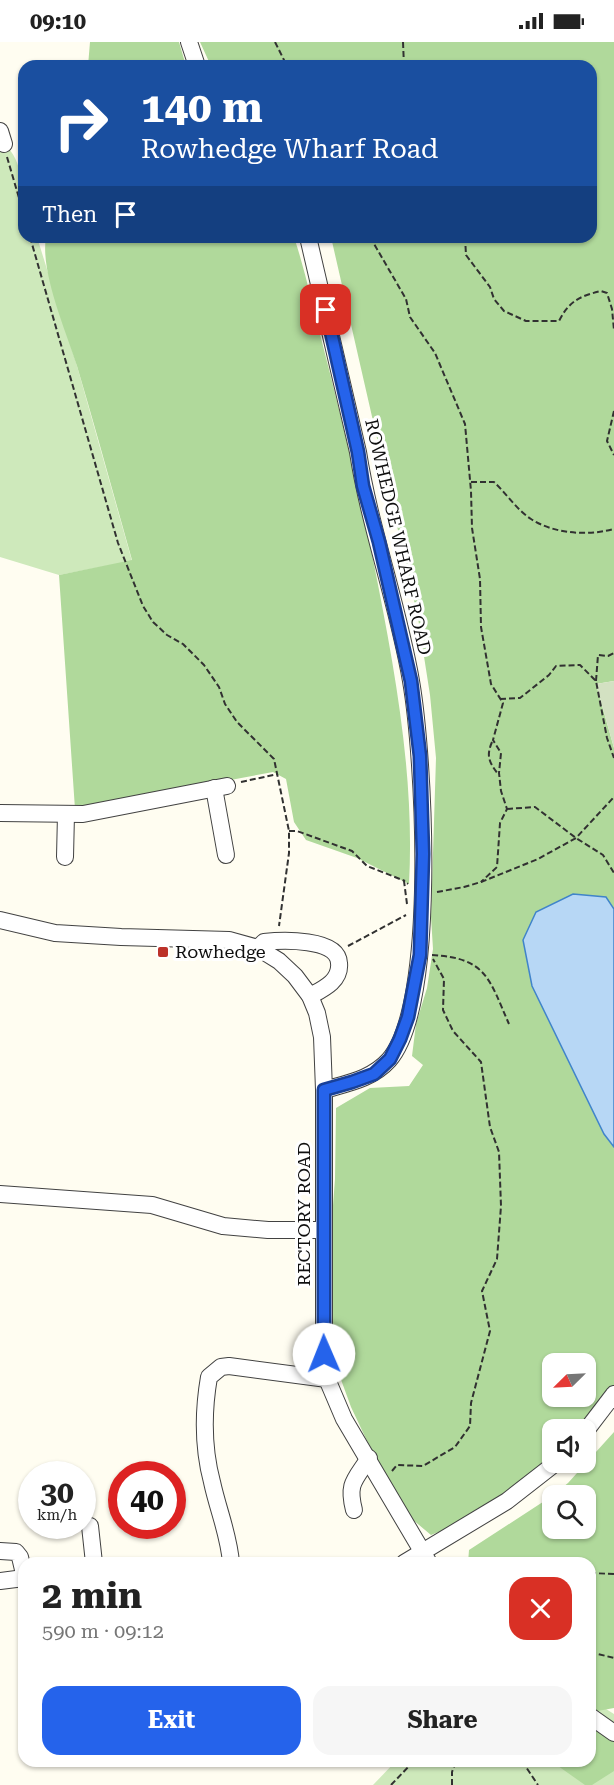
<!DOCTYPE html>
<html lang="en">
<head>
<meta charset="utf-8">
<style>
	body { margin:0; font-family:"Roboto Serif",serif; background:#f6f6f6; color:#222; height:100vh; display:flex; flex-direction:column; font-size:22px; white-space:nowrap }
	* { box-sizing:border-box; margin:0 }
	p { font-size:20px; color:#767676 }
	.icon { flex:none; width:33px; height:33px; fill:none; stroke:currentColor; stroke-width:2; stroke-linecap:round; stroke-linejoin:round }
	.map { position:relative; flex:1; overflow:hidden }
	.sheet { position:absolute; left:18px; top:1515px; width:578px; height:210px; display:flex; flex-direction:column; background:#fff; border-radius:18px; box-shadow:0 2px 4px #0004 }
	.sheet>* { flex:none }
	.banner { position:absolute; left:18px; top:18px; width:579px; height:183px; border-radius:18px; box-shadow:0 2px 4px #0004; background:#1a4fa0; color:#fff; overflow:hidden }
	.needle { width:39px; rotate:246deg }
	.buttons { position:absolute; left:542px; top:1311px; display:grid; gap:12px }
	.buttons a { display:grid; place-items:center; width:54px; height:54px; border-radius:12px; background:#fff; box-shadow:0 2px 4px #0004; font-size:30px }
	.speed { position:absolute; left:18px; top:1419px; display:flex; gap:12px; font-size:30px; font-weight:700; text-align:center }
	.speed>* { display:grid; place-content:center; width:78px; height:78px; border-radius:50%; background:#fff; box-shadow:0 2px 4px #0004; line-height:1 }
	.speed small { font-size:15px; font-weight:400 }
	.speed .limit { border:9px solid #d22; background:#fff; color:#111 }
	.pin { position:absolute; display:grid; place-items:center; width:51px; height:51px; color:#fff; margin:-26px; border-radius:12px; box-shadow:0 3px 9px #0006 }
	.me { position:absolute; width:66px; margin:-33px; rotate:359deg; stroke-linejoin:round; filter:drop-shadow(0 0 4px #0008) }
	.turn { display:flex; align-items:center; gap:21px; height:126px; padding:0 24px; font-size:27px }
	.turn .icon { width:78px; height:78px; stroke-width:2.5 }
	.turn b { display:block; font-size:42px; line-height:51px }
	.then { display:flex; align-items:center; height:57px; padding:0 24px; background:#0003; gap:12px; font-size:22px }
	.round { display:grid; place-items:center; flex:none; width:63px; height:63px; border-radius:18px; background:#f6f6f6 }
	.headline { display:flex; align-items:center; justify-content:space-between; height:102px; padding:0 24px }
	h1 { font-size:36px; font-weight:700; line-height:45px }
	.button { display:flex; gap:12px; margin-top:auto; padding:12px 24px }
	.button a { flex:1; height:69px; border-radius:18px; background:#2563eb; color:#fff; font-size:24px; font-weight:700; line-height:69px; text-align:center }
	.button a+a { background:#f6f6f6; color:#222 }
	.status { display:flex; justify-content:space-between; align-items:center; height:42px; padding:0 30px; background:#fff; direction:ltr }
	.status svg { height:16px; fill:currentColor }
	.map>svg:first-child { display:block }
	.green { fill:#cee9bb }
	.forest { fill:#b0d99b; fill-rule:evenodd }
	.cemetery { fill:#d3e1c2 }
	.water { fill:#b7d7f5; stroke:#4084ca; stroke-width:1.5 }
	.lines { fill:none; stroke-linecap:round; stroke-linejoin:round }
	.minor-casing { stroke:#424242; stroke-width:18 }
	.path { stroke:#313131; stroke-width:2; stroke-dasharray:6 3; stroke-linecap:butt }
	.minor { stroke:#fff; stroke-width:16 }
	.route-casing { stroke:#184099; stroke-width:15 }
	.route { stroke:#2563eb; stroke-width:10 }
	.poi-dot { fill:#bc322a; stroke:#fff; stroke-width:2 }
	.labels { text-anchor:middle; stroke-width:6; stroke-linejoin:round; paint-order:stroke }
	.street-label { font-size:18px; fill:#0f0f0f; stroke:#fff }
	.poi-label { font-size:18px; fill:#0f0f0f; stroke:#fff; text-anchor:start }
</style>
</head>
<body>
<div class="status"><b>09:10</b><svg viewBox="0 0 49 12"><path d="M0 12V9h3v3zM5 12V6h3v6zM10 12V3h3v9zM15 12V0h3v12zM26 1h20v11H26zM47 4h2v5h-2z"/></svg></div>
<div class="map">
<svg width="614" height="1743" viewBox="0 0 614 1743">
	<rect width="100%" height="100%" fill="#fffdf1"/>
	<!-- green -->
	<g class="green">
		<path d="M0,102C27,109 24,172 24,195H37L77,324L132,519L59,533L0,515Z"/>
		<path d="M590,1657L614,1672V1743H373L396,1719H590Z"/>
	</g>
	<!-- forest -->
	<g class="forest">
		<path d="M90,0H179L186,24H88Z"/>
		<path d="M200,0H614V639L596,642L614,706V867L606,855L523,898L532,944L604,1092L614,1105V1344L580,1387L552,1388V1419L489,1470L431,1493L400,1467L388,1437L368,1401L351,1365L332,1313L328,1229L335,1137L336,1066L370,1046L409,1044L423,1023L412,1014L416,982L427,946L433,907L431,875L436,716L430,653L418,576L331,195H591V24H211ZM552,1322H585V1354H552Z"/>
		<path d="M46,195H294C305,228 312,262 321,296C340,370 358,443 373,517C394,624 415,732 409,842L357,816L306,798L294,780L286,737L273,730L75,767L59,533L132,518C114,454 96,388 77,324C66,289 40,230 46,195Z"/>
		<path d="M614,1390V1666L592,1670L590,1669V1521H468L469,1508L552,1454V1486H585V1454L553,1453L568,1441Z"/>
		<path d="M590,1679L614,1694V1729L592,1743H585L551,1719H590Z"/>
	</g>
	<!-- cemetery -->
	<path class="cemetery" d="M614,639V706L596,642Z"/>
	<!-- water -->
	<path class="water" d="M573,852L606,855L614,867V1105L604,1092L532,944L523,898L536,870Z"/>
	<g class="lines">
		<defs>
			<g id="minor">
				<path d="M189,0L197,24"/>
				<path d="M0,89L4,102"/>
				<path d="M308,195L358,410C370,487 398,562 411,639C424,714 438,962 389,1018C372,1037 348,1041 324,1048"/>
				<path d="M214,746L226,813"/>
				<path d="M0,771L83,772L227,744"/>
				<path d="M65,815L66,772"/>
				<path d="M0,878L55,891L121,895L229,898L258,906L279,919L295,934L310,954L317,971L322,995L324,1048V1312L327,1337L344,1377L429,1521"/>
				<path d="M258,906L264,900C282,898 338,896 339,921C341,939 323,947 310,954"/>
				<path d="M0,1152L152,1163L223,1184L268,1188H323"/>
				<path d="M585,1390L614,1352"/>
				<path d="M354,1468C347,1441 355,1438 369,1416"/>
				<path d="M90,1484L94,1521"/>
				<path d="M0,1509L16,1510L20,1515L24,1532"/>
				<path d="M231,1521C229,1493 218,1468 212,1440C203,1406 203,1370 209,1335L221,1325L229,1324L327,1337"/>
				<path d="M404,1521L507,1459L557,1420"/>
				<path d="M0,1539L24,1536"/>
				<path d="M590,1674L614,1691"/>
			</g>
		</defs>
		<!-- minor casing -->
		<use href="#minor" class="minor-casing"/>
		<!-- path -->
		<g class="path">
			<path d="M275,0L287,24"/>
			<path d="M403,0L404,24"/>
			<path d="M7,115L24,173"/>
			<path d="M30,195L118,501L143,564L153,580L167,593L183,602L204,623L219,645L225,662L237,680L274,717L289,789V811L279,884"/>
			<path d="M370,195L406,257L410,275L435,311L465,382L471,449L472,486L480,537L481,585L491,642L503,661L493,698L501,711L499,731L501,749L507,767L500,781L497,825L481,840"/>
			<path d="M465,195L466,213L490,245L494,257L504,269L526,279H559C569,259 580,254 601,249L607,251L612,267L614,288"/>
			<path d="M614,369L607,399L614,413"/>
			<path d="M471,440H494C506,451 517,468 531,477C554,492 588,494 614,487"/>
			<path d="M596,639L598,613L608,614L614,611"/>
			<path d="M500,657L520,656L549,633L556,624L580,623L596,639L607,696L614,716"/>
			<path d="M492,700C486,714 489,720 498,732"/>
			<path d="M241,740L278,732"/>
			<path d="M507,767L535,765L576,796L603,813L614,831"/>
			<path d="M289,789H297L352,809L367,824L405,839"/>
			<path d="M437,850L464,845L481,840L538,817L576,796L614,755"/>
			<path d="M407,862L404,839L408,842"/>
			<path d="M348,904L406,873"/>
			<path d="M432,913C487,916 489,937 509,982"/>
			<path d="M392,1429L397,1423L423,1424L455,1405L470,1384L471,1361L490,1289L482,1249L497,1217L501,1164L499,1110L490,1085L481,1020L453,989L443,968L444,937L433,917"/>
			<path d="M590,1531L614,1532"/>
			<path d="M590,1610L614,1616"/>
			<path d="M522,1719L538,1743"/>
			<path d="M391,1743L414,1719"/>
			<path d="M452,1743V1730L456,1719"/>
		</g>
		<!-- minor -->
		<use href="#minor" class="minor"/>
	</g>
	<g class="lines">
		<defs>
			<path id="route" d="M324,1312V1048L352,1040L374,1032L390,1017L400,997L408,975L420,913L423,812L420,714L411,639L379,500L363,444L358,410L326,268"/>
		</defs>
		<!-- route casing -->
		<use href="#route" class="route-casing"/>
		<!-- route -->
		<use href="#route" class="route"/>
	</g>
	<!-- markers -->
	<rect class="poi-dot" x="157" y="904" width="12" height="12" rx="3"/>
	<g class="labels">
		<!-- street labels -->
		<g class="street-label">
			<text transform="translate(398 495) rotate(77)" y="6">ROWHEDGE WHARF ROAD</text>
			<text transform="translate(304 1172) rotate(-90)" y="6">RECTORY ROAD</text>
		</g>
		<!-- poi labels -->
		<g class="poi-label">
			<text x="175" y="916">Rowhedge</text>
		</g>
	</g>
</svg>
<div class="buttons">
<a><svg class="needle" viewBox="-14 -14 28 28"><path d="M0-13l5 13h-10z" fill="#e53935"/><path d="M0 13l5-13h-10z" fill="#767676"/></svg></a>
<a><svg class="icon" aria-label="sound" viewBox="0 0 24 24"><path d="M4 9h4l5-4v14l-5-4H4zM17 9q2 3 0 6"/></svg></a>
<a><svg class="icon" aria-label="search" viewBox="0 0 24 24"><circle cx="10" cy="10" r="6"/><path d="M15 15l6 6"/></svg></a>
</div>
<div class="speed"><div>30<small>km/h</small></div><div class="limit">40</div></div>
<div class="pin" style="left:326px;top:268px;background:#d93025"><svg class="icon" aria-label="arrive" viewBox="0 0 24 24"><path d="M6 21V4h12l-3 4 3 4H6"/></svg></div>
<svg class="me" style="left:324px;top:1312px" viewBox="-20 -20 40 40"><circle r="19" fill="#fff"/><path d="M0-13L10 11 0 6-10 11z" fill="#2563eb"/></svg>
<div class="banner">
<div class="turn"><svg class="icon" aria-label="right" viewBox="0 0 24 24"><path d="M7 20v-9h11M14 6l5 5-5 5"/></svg><div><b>140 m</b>Rowhedge Wharf Road</div></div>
<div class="then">Then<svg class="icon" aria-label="arrive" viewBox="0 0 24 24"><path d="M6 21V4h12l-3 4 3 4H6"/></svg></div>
</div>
<section class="sheet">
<div class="headline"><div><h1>2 min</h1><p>590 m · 09:12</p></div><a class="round" style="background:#d93025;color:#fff"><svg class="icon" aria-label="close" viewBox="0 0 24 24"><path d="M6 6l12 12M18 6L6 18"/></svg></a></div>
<div class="button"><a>Exit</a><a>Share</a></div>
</section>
</div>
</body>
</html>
